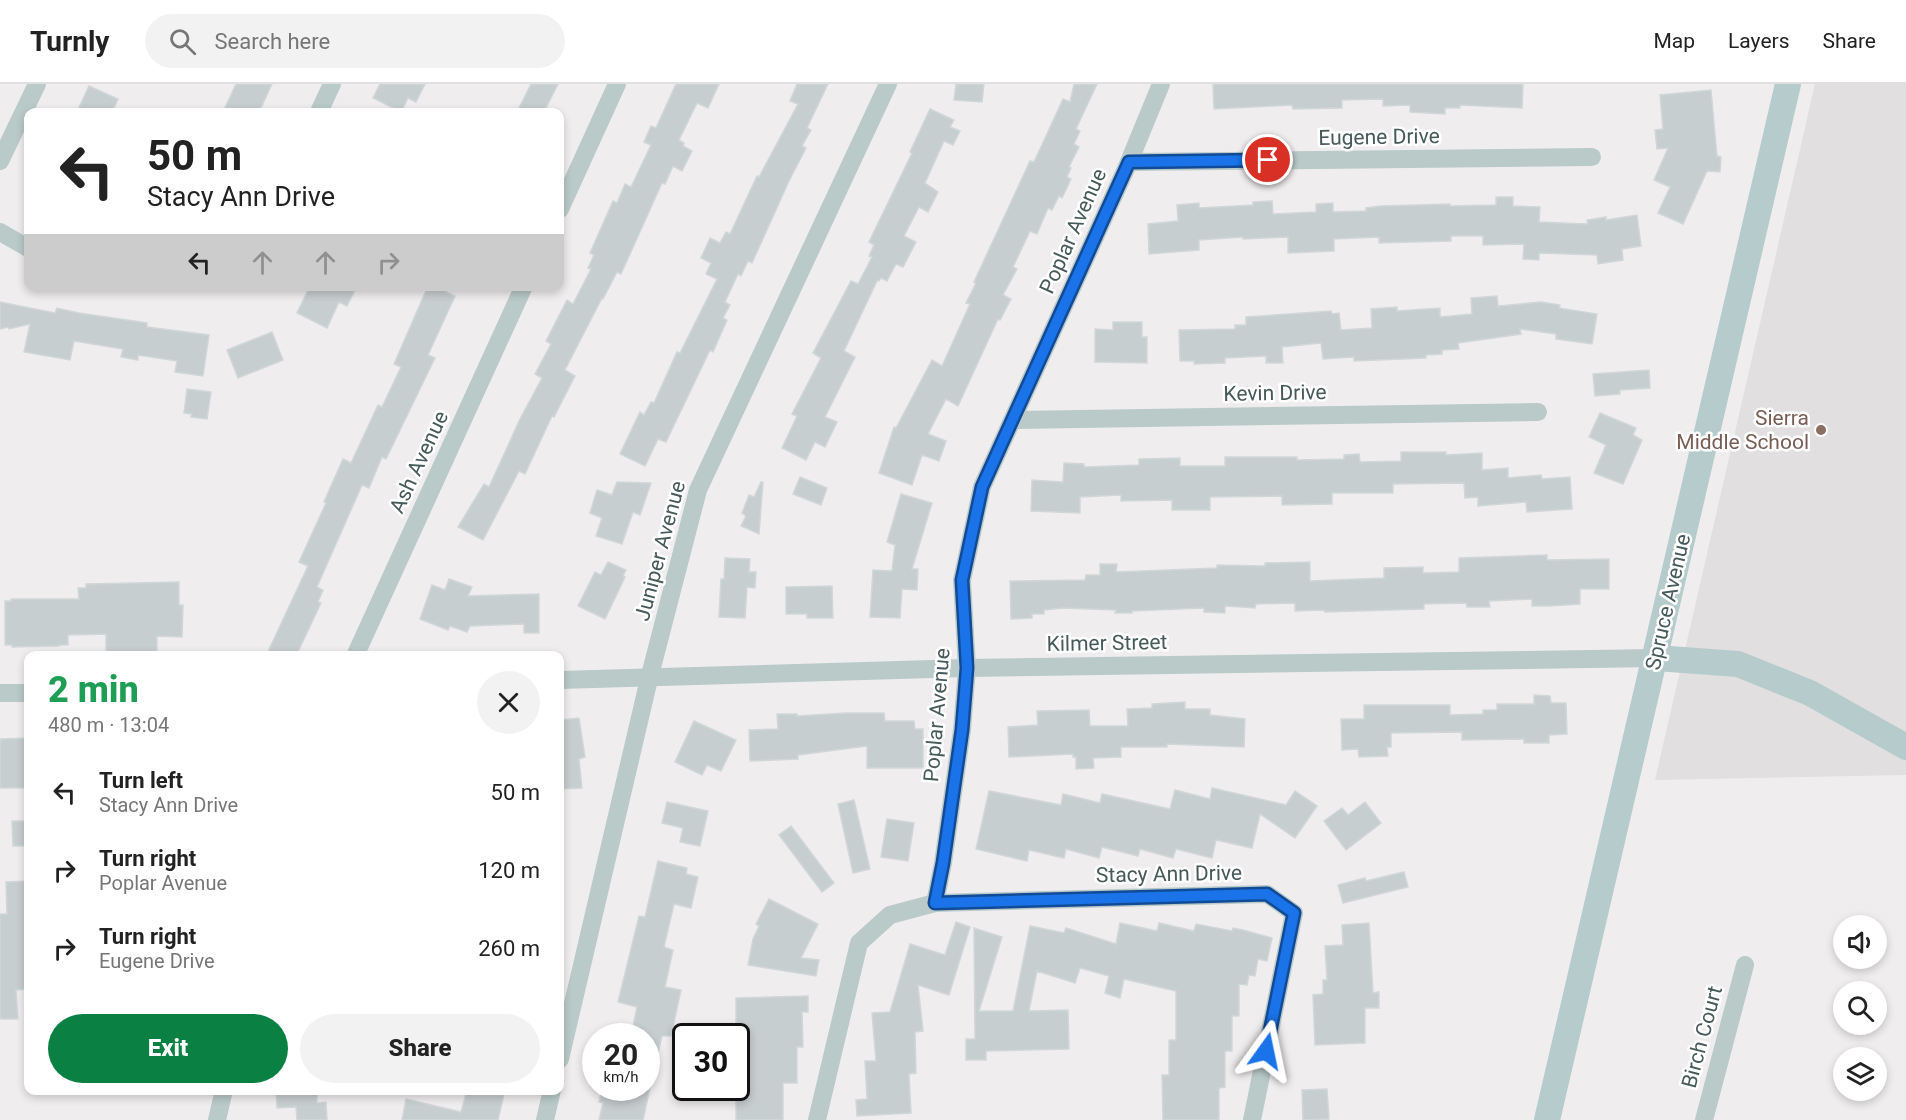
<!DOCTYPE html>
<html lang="en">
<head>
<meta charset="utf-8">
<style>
	body { margin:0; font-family:Roboto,sans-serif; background:#f2f2f2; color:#222; height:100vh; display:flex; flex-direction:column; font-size:22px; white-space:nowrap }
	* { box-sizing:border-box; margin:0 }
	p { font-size:20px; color:#767676 }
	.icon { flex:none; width:33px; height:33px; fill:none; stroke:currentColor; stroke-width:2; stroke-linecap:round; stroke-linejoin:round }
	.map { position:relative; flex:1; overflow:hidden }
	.panel { position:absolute; left:24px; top:567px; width:540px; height:444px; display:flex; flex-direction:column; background:#fff; border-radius:12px; box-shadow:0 3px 9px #0003 }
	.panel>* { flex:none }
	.banner { position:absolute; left:24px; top:24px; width:540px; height:183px; border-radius:12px; box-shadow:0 3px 9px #0003; background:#fff; color:#222; overflow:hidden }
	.buttons { position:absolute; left:1833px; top:831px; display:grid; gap:12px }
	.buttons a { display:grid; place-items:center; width:54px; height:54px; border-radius:50%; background:#fff; box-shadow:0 3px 9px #0003; font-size:30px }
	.speed { position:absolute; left:582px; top:939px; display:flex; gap:12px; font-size:30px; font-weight:700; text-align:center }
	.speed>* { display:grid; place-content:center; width:78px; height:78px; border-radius:50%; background:#fff; box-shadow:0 3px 9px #0003; line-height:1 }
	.speed small { font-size:15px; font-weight:400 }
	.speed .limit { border:3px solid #111; border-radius:9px; background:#fff; color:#111 }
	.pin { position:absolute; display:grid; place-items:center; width:51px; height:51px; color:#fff; margin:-26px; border:3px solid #fff; border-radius:50%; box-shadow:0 2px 6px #0007 }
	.me { position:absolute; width:66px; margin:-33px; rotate:12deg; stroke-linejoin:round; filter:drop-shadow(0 0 4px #0008) }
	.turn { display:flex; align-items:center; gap:21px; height:126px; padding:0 24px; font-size:27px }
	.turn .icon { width:78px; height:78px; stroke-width:2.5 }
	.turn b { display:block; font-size:42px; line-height:51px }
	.lanes { display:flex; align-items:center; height:57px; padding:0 24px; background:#0003; justify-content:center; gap:30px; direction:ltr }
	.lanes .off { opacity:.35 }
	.round { display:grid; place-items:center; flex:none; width:63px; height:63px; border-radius:32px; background:#f2f2f2 }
	.headline { display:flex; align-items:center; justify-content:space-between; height:102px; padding:0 24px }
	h1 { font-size:36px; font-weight:800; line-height:45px; color:#1e9e55 }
	.primary-button { display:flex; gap:12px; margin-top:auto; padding:12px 24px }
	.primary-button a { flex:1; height:69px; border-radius:36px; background:#0b8043; color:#fff; font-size:24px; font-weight:800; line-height:69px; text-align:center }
	.primary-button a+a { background:#f2f2f2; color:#222 }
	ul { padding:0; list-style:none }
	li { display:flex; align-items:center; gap:18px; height:78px; padding:0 24px }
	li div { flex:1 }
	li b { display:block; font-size:22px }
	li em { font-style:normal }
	header { display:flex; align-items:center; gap:36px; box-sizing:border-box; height:84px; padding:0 30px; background:#fff; border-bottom:2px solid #e0e0e0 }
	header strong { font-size:28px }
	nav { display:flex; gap:33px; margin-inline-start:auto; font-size:21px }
	.search { width:420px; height:54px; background:#f2f2f2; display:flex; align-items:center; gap:15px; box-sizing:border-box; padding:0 21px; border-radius:33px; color:#767676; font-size:22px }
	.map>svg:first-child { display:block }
	.education { fill:#e1dfe0 }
	.building { fill:#c7cecf; stroke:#d1d7d9; stroke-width:1.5 }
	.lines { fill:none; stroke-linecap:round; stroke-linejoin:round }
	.street { stroke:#b9cac9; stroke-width:18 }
	.secondary { stroke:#b6cccc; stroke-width:26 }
	.route-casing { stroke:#114b97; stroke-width:15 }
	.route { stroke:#1a73e8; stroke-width:10 }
	.education-dot { fill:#8d6e63; stroke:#fff; stroke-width:2 }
	.labels { text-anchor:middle; stroke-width:5; stroke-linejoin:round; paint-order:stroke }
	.street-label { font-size:21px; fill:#465a59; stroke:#fff }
	.education-label { font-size:21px; fill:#785e54; stroke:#fff; text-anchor:end }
</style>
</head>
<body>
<header>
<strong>Turnly</strong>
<div class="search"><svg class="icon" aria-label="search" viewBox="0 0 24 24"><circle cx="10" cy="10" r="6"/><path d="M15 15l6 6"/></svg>Search here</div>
<nav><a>Map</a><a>Layers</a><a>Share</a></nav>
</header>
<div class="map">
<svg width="1906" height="1036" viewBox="0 0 1906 1036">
	<rect width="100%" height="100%" fill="#f0edef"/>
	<!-- education -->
	<path class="education" d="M1815,0H1906V691L1655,696Z"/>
	<!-- building -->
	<g class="building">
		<path d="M236,0H272L259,28H223Z"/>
		<path d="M380,0H425L416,18L408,14L401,28L373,14Z"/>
		<path d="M531,0H558L544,28H517Z"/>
		<path d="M676,0H719L708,24L697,19L679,56L684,59L683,62L692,67L682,87L673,82L665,100L662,99L621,190L617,188L603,215L602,214L565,286L575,292L554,333L552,332L525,390L519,387L483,456L458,443L484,400L489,403L520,335L542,294L535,290L551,260L546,257L567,216L573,220L591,185L588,184L594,171L590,169L613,117L617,119L625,100L631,103L651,61L644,58L651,42L656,44Z"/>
		<path d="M797,0H828L807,44L811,46L802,62L806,64L789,97L752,179L748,177L741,192L738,190L725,218L730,221L723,234L727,236L713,268L710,266L666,358L658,355L645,382L620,370L640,328L644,331L651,318L654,319L677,268L680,269L717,195L706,190L711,179L701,174L710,154L720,159L726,148L730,150L757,92L759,93L798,20L790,17Z"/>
		<path d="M956,0H984L982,18L954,16Z"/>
		<path d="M1074,0H1097L1076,45L1080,47L1074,60L1079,63L1069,83L1071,84L1067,93L1071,95L1062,114L1059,112L1052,126L1048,124L1037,150L1030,147L1013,183L1017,185L1003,211L1011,215L1000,236L998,235L958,322L946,315L928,350L946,357L939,377L922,371L912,401L879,389L894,343L896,344L932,276L942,282L970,220L966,219L976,199L974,198L1030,77L1034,78L1063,15L1070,18Z"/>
		<path d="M1213,0H1523L1522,24L1460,21V24H1445V30L1410,28V21L1383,22V15L1342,16V24L1293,25L1292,21L1214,25Z"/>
		<path d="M89,2L118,15L112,28H77Z"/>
		<path d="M1711,6L1717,72L1721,73L1720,88L1707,87L1683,140L1658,129L1670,103L1654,96L1668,64L1657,65L1655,46L1663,45L1660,11Z"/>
		<path d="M930,25L954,36L950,43L960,47L953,61L944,57L925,99L938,108L928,128L919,123L904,152L916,158L903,183L896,180L887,197L881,194L879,197H877L844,267L855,273L825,333L837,338L825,363L815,358L806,376L782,364L797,332L792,330L821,274L813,269L851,197L858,200L872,173L869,172L874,161L869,158L912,69L910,68Z"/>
		<path d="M1496,113H1513V122L1540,123L1539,138L1588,140L1587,136L1606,133V136L1637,131L1641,162L1622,165L1623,176L1598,180L1597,171L1539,169V176L1523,175L1524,160L1483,161V152H1451V157L1379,159V153L1334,155V167L1288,169V153L1243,155V153L1199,156V166L1149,170L1148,140L1178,137L1177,121L1199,119V124L1253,121V118L1272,117L1273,130L1316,128V120L1333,119V128L1366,127V124L1380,122L1450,120V122L1496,121Z"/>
		<path d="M306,202H357L347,222L339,218L327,244L297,229L309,204Z"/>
		<path d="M428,202H434L455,212L428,271L435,274L386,375L382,373L369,404L362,401L317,503L323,506L318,518L321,519L296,572H266L308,482L299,478L326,419L324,418L343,375L351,379L378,321L382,323L401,283L394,280Z"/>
		<path d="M1497,212L1498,222L1541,218L1560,221L1559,224L1597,230L1592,260L1556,255V250L1520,245L1521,250L1458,259L1459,265L1442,266V270L1426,271V274L1354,277V273L1323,275L1321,259L1282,263L1283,279H1266V272L1225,274V279L1194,280V277H1180L1179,246L1235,245V241H1246V233L1331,227L1332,230L1339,229L1341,246L1372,244L1371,225L1397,223V227L1440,224V233L1472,230L1471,214Z"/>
		<path d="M0,218L55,229L57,224L79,229L147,239V243L209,251L203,292L175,288L177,277L138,271V276L121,273L123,265L74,257L70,276L24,268L30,240L9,245L8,243L0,245Z"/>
		<path d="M1113,238H1142V253H1147V279L1095,278V245L1113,246Z"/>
		<path d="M272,248L283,276L238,294L227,266Z"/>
		<path d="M1649,286L1650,304L1620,306V310L1595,312L1593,290Z"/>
		<path d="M187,305L211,308L207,335L191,333L192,330L184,329Z"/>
		<path d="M1600,329L1636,344L1633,351L1642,356L1623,400L1594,389L1606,361L1589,353Z"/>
		<path d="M1401,368H1446V371L1482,369V386L1508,384V394L1541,391L1542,395L1570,393L1572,425L1527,428L1526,418L1478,422V413L1465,414L1464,399L1393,400V409H1332V420L1282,421V412L1210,413V426H1172V416L1121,417V411L1080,413V429L1031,427L1032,396L1063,398L1064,379L1084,380V383L1139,381V375L1180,374V382H1225V373H1297V376L1344,375V371L1359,370L1360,378L1401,377Z"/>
		<path d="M800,393L827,404L821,421L793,410Z"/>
		<path d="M617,398L651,399L640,431L633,428L622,460L596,452L602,434L590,429L597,406L612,411Z"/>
		<path d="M761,398H763L759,450L741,442L746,432L742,429L749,411L754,413Z"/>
		<path d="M901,410L932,419L912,485H918L917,506L902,505L900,534L870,533L873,486L892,487L895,461L887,458Z"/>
		<path d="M1547,471V476L1609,475V505H1580V520L1549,522H1532V515L1489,517L1490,523H1467L1466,519L1424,520V525L1325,528L1324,526L1295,527V519L1256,520L1255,524L1225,522V529L1204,528V524L1132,527V529H1115L1116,526L1063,524L1044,526V530H1032V534L1011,535L1010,497L1085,496L1086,491H1100V480H1117L1116,488L1217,484V481L1265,482V479L1310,478V497L1384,494V484L1423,483V489L1459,488V474Z"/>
		<path d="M725,474L750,475L749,488H756L755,504L747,503L745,534L719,533L721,495H724Z"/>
		<path d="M608,478L626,486L623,492L625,493L605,535L578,522L595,488L601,491Z"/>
		<path d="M449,495L472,503L468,512L539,510V549H524V540L470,542L467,548L450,542L448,546L420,535L432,501L445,506Z"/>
		<path d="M179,498V521H183L182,553L157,552V572H106V550L68,551V561H59V562L12,563V561H5V517H11V515H79L78,504H86V500Z"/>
		<path d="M832,502L833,534H807V530H786V503Z"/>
		<path d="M1534,611L1550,612L1551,619H1566L1567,650L1549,651V659H1524V655L1462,656V648L1391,649V663H1387L1388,672L1359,673L1358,665L1342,666L1341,635H1364V621H1450V631L1483,630V626H1497V620H1534Z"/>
		<path d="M1185,618V625H1210V631L1245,635L1244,663L1167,660V663H1121V673L1093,674L1094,684L1076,685V673H1073V670L1009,673L1008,643L1038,641L1037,627L1089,626L1090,642H1128L1127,625L1152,624V620Z"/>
		<path d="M846,629H884L885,637H914L915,645H923V684H867V662L798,671V675L750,677L749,646L778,645L777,630H797V632Z"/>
		<path d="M579,634L585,673L579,675L582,704L560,705V636Z"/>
		<path d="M694,637L736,656L721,687L707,681L702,691L675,678Z"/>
		<path d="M28,654V704H0V655Z"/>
		<path d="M1212,704L1286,721L1295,707L1317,722L1295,754L1260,730L1252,764L1216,756L1212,774L1176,765L1173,774L1140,765L1138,772L1102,763L1099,774L1066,765L1064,774L1029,766L1027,777L976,765L989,707L1061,721L1063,710L1100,719L1102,710L1170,725L1175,706L1210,715Z"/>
		<path d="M854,716L870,785L853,789L838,720Z"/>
		<path d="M667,718L708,727L700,762L680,758L683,744L662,739Z"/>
		<path d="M1365,718L1381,739L1346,766L1324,737L1342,724L1348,731Z"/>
		<path d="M887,735L914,739L908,777L881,773Z"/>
		<path d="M12,737H28V762H13Z"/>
		<path d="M791,742L834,799L822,808L779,751Z"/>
		<path d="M658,777L687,784L686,790L698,793L691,824L674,820L664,863L673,866L665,903L681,906L671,952H662L653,990H646V952H631L637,923L618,918L639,832L645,833Z"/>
		<path d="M1404,788L1408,803L1343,819L1338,801L1365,794L1366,797Z"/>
		<path d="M28,797V888H25L26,905L16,906L18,935H0V830H7L6,798Z"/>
		<path d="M769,815L818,840L801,874L819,876L816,892L748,881L753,855L759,842L756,840Z"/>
		<path d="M956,838L970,843L949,911L918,901L923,947L915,948L916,989L909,990L911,1029L857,1032L856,1016L867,1015L865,977H876L872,929L890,928L910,860L945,871Z"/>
		<path d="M1120,839L1157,847L1159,839L1194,847L1196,840L1232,847L1233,844L1243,846L1272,854L1267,877L1258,875L1255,892L1249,891L1247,901L1239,900V932H1232V967H1225V1003L1219,1004V1036H1163L1162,991H1169V956H1176V907L1124,895L1120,914L1105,909L1109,892L1080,884L1075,899L1037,887L1029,927L1068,926L1069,965L986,967V976H966V955H975L974,844L1002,853L979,927H1013L1030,842L1064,849L1066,844L1116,860Z"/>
		<path d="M1369,839L1373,909L1379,908V924H1365V959L1315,961L1313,911L1323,910V896H1327L1325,862L1343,861L1342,841Z"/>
		<path d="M808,912V928H802L803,963H797V999H783V1036H736V914Z"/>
		<path d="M602,1004H650L643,1036H599L603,1019L599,1018Z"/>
		<path d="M1327,1005L1329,1035L1303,1036L1302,1006Z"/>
		<path d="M276,1006H317V1019L326,1018L327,1036H297L296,1023L277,1024Z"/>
		<path d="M467,1006H505L498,1036H402L406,1015L461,1028Z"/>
	</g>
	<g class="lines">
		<!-- street -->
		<g class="street">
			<path d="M319,28L332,0"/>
			<path d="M0,77L37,0"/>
			<path d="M1129,78L1592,73"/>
			<path d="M560,125L617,0"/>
			<path d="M0,148L28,164"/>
			<path d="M1013,336L1538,328"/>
			<path d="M355,572L524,202"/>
			<path d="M560,596L967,584L1656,574"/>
			<path d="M0,609H28"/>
			<path d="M935,819L1267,810L1294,829L1252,1036"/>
			<path d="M560,975L649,595L698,406L888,0"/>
			<path d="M217,1036L224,1006"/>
			<path d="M545,1036L552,1006"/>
			<path d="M817,1036L859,859L890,831L935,819L943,779L962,646L967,584L962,496L982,403L1129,78L1161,0"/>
			<path d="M1704,1036L1745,881"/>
		</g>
		<!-- secondary -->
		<g class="secondary">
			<path d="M1656,574L1738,580L1810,609L1906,663"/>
			<path d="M1547,1036L1788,0"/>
		</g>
	</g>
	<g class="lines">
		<defs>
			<path id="route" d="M1266,967L1294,829L1267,810L935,819L943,779L962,646L967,584L962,496L982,403L1129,78L1268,76"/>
		</defs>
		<!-- route casing -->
		<use href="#route" class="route-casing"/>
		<!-- route -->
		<use href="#route" class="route"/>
	</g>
	<!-- markers -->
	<circle class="education-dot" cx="1821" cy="346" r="6"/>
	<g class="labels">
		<!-- street labels -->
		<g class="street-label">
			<text transform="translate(1379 53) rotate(-1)" y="7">Eugene Drive</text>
			<text transform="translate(1073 147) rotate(-66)" y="7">Poplar Avenue</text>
			<text transform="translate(1275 309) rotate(-1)" y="7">Kevin Drive</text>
			<text transform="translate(419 378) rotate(-65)" y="7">Ash Avenue</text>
			<text transform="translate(660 467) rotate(-75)" y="7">Juniper Avenue</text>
			<text transform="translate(1668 518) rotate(-77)" y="7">Spruce Avenue</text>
			<text transform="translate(1107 559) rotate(-1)" y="7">Kilmer Street</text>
			<text transform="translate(937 631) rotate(-85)" y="7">Poplar Avenue</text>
			<text transform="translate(1169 790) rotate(-1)" y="7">Stacy Ann Drive</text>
			<text transform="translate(1702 953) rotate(-75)" y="7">Birch Court</text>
		</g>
		<!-- education labels -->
		<g class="education-label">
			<text x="1809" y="341">Sierra<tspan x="1809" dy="24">Middle School</tspan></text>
		</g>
	</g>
</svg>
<div class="buttons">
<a><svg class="icon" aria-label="sound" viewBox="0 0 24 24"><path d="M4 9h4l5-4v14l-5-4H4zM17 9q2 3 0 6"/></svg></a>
<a><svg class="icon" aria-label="search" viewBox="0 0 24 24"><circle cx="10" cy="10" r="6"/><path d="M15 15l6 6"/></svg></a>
<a><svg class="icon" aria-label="layers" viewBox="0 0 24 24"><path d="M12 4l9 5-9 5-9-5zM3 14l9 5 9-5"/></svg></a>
</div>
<div class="speed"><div>20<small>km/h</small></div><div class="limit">30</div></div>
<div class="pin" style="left:1268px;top:76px;background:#d93025"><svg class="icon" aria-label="arrive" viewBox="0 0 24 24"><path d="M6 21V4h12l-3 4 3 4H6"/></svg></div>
<svg class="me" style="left:1266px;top:967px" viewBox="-20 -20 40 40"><path d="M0-17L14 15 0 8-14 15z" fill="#1a73e8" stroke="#fff" stroke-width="4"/></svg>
<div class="banner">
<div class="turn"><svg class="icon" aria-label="left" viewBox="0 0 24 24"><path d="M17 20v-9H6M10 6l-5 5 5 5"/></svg><div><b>50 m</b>Stacy Ann Drive</div></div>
<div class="lanes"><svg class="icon" aria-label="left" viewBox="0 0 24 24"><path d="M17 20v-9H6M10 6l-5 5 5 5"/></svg><svg class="icon off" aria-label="ahead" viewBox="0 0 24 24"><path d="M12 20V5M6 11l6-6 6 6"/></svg><svg class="icon off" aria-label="ahead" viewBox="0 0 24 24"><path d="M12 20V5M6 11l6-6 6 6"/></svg><svg class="icon off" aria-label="right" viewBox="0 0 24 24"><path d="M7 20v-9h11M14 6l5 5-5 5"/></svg></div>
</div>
<section class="panel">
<div class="headline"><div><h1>2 min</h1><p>480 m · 13:04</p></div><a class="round"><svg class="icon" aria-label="close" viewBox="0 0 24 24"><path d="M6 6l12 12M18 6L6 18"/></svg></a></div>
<ul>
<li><svg class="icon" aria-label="left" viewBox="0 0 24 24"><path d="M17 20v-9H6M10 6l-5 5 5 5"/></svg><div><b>Turn left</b><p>Stacy Ann Drive</p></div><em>50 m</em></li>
<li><svg class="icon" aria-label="right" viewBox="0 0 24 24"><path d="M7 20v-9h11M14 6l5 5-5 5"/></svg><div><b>Turn right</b><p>Poplar Avenue</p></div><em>120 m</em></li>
<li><svg class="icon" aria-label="right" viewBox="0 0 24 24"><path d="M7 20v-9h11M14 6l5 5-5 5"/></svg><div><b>Turn right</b><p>Eugene Drive</p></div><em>260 m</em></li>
</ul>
<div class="primary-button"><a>Exit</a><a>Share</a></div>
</section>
</div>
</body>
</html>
